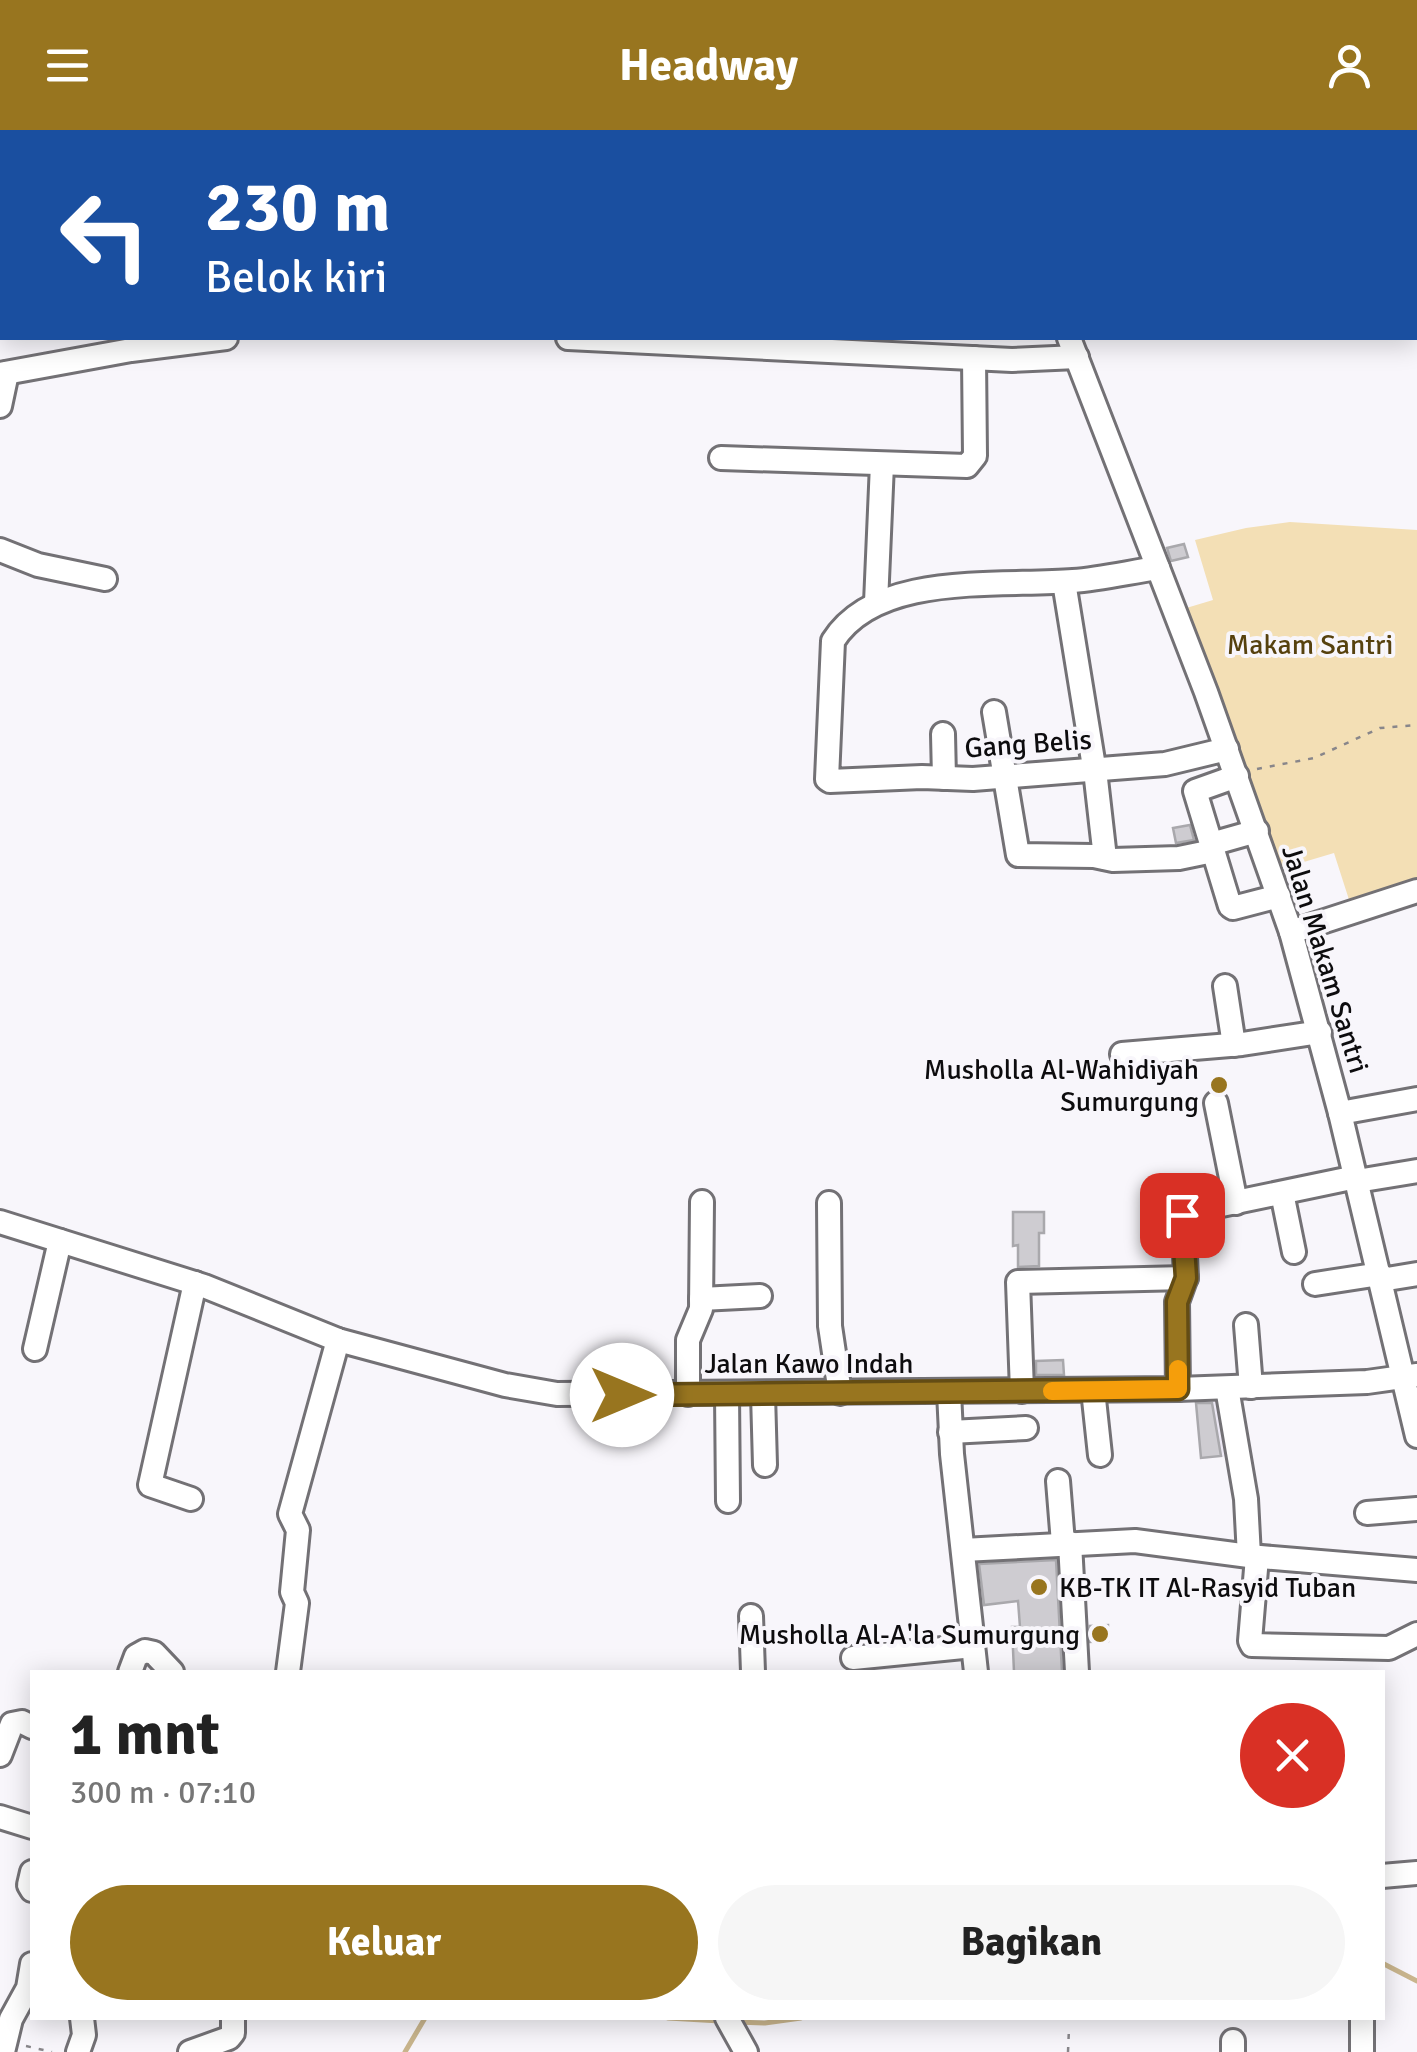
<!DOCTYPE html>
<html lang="id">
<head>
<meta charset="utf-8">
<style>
	body { margin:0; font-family:Signika,sans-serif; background:#f6f6f6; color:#222; height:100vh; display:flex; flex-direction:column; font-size:38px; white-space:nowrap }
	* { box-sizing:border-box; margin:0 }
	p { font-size:32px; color:#767676 }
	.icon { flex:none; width:55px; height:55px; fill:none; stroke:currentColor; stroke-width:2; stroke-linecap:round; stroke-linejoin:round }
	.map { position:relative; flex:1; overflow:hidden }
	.sheet { position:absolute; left:30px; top:1540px; width:1355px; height:350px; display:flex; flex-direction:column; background:#fff; border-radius:0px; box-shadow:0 5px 25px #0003 }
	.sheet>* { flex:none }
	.banner { position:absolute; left:0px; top:0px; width:1418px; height:210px; box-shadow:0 5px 25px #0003; background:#1a4fa0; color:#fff; overflow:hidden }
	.pin { position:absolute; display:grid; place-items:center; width:85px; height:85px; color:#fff; margin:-42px; border-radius:20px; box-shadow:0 5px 15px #0006 }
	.me { position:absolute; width:110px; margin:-55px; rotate:90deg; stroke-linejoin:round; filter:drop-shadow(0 0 8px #0008) }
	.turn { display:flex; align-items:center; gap:35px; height:210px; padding:0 40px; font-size:45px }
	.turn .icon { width:130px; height:130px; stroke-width:2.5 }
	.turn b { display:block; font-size:70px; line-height:85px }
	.round { display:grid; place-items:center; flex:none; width:105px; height:105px; border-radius:52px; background:#f6f6f6 }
	.overview { display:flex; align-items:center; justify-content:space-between; height:170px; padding:0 40px }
	h1 { font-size:60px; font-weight:700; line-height:75px }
	.primary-button { display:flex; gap:20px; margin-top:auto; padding:20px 40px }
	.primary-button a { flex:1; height:115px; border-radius:60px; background:#98751f; color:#fff; font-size:40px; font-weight:700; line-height:115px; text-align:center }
	.primary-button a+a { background:#f6f6f6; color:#222 }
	header { display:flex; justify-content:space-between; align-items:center; height:130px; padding:0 40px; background:#98751f; color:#fff; font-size:45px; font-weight:700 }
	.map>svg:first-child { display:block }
	.built { fill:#ece8f4 }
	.green { fill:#f3dfb5 }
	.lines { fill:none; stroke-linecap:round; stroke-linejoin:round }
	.stream { stroke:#c9b58d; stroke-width:5 }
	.building { fill:#ceccd1; stroke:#a9a8ac; stroke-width:2.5 }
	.minor-casing { stroke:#737175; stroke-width:28 }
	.path { stroke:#88868a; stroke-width:2.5; stroke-dasharray:5 8; stroke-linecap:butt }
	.minor { stroke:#fff; stroke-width:22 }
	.route-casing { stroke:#634c14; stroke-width:25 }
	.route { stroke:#98751f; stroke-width:18 }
	.slow { stroke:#f59e0b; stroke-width:18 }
	.poi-dot { fill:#98751f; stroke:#f8f6fb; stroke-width:4 }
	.labels { text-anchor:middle; stroke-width:8; stroke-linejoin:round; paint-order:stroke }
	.park-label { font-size:28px; fill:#56410e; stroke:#f8f6fb }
	.street-label { font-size:28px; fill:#0d0c0e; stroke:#f8f6fb }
	.poi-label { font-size:28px; fill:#0d0c0e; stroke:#f8f6fb; text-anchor:end }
</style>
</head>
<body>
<header><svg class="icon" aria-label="menu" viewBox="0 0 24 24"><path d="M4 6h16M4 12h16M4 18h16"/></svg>Headway<svg class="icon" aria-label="person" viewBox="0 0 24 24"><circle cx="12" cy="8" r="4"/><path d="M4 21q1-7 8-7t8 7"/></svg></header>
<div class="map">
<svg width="1417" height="1922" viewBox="0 0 1417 1922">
	<rect width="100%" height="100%" fill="#f8f6fb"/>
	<!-- built -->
	<path class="built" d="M1194,1264H1225L1236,1325L1201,1329Z"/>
	<!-- green -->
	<path class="green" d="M1290,392L1417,400V756L1352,779L1334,723L1277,740L1183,479L1213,470L1195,410L1246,398Z"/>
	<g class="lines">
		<!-- stream -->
		<g class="stream">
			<path d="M1382,1833L1417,1851"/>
			<path d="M668,1888L720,1891"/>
			<path d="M736,1892L765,1893L801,1888"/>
			<path d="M405,1922L425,1888"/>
		</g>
	</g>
	<!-- building -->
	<g class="building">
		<path d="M1184,414L1188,427L1171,431L1167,418Z"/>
		<path d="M1190,695L1194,710L1176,713L1173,698Z"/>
		<path d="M1013,1082H1044V1103H1039V1136L1018,1137V1115L1013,1116Z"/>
		<path d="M1063,1230L1064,1245H1036V1231Z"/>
		<path d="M1196,1273H1212L1221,1326L1201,1328Z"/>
		<path d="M1056,1430L1062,1542H1014L1012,1497H1020L1018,1471L984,1475L979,1434Z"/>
		<path d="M1108,1495V1511L1090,1512V1496Z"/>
	</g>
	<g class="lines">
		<defs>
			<g id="minor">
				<path d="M207,0V2"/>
				<path d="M552,0V2"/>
				<path d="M986,0L987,2"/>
				<path d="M1114,0L1115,2"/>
				<path d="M1289,2L1326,0"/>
				<path d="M1415,169H1417"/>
				<path d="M568,208L1012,230L1077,227"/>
				<path d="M1069,208L1206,562L1291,802L1340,983L1417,1306"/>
				<path d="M0,244L131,220L226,208"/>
				<path d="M0,276L7,243"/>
				<path d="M721,328L967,336L975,326L974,228"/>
				<path d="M0,420L38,435L105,449"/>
				<path d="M1158,438C1130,442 1101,449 1073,451C1001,457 877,441 833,511L827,649L830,651L922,647L973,649L1165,634L1227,619"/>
				<path d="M1064,452L1096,649L1105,728"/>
				<path d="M876,473L882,334"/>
				<path d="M994,582L1018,725L1094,726L1113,730L1179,728L1213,721"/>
				<path d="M943,604L944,648"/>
				<path d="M1237,646L1195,661L1230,776L1233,778L1279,766"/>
				<path d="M1211,714L1257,701"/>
				<path d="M1291,802L1417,761"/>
				<path d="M1225,856L1234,915"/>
				<path d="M1122,924L1242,914L1320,902"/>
				<path d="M1216,973L1236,1073"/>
				<path d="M1340,983L1417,969"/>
				<path d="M1357,1051L1417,1041"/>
				<path d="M1282,1063L1294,1122"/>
				<path d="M829,1073L830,1196L840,1263"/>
				<path d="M0,1092L204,1156L338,1210L505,1255L557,1264L1178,1259L1367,1252L1417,1245"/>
				<path d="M1381,1150L1417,1144"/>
				<path d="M1315,1154L1380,1144"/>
				<path d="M701,1169L760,1166"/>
				<path d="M1246,1195L1251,1257"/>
				<path d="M35,1219L60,1111"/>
				<path d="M1227,1258L1246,1369L1249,1426"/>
				<path d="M1178,1259L1177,1172L1186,1147L1183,1083L1356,1047"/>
				<path d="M1093,1260L1100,1325"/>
				<path d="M1022,1261L1018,1152L1186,1148"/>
				<path d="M949,1262L952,1324L976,1542"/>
				<path d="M688,1264V1210L701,1179L702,1072"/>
				<path d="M727,1264L728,1371"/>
				<path d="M763,1264L765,1335"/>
				<path d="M950,1302L1026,1298"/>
				<path d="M1058,1351L1063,1413"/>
				<path d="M191,1369L150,1355L195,1153"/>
				<path d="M1367,1383L1417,1379"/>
				<path d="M1070,1413L1077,1542"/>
				<path d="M963,1420L1135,1411L1249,1426L1417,1440"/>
				<path d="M1257,1427L1250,1511L1252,1515L1389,1518L1417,1504"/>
				<path d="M751,1486L753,1542"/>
				<path d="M853,1528L973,1516"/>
				<path d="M130,1542L136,1526L145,1521L154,1523L172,1542"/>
				<path d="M288,1542L297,1473L292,1462L298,1400L290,1384L338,1210"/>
				<path d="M0,1625L12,1594L22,1592L32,1597"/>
				<path d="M0,1687L32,1697"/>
				<path d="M32,1742L29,1755L32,1760"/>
				<path d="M1382,1746L1417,1743"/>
				<path d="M727,1888L746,1922"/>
				<path d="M1233,1911V1922"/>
				<path d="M3,1922L11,1889L28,1858L32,1834"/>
				<path d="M78,1922L84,1905L82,1888"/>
				<path d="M190,1922L229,1908L233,1903V1888"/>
				<path d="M1362,1922V1888"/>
			</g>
		</defs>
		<!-- minor casing -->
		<use href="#minor" class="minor-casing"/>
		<!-- path -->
		<g class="path">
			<path d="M1257,639L1314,628L1380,598L1417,595"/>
			<path d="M26,1916L52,1922"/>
			<path d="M1068,1922L1069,1898"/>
		</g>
		<!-- minor -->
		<use href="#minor" class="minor"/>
	</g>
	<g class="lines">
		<defs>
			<path id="route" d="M622,1265L1178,1259L1177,1172L1186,1148L1182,1085"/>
		</defs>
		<!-- route casing -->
		<use href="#route" class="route-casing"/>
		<!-- route -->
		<use href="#route" class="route"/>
		<!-- slow -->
		<path class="slow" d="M1052,1261L1178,1259V1239"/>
	</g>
	<!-- markers -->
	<g class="poi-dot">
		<circle cx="1219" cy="955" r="10"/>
		<circle cx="1039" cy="1457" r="10"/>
		<circle cx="1100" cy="1504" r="10"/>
	</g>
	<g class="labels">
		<!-- park labels -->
		<g class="park-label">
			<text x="1310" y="524">Makam Santri</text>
		</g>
		<!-- street labels -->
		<g class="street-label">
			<text transform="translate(1028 613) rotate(-4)" y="10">Gang Belis</text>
			<text transform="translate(1326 829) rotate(73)" y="10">Jalan Makam Santri</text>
			<text x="809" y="1243">Jalan Kawo Indah</text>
		</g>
		<!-- poi labels -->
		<g class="poi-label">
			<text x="1199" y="949">Musholla Al-Wahidiyah<tspan x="1199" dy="32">Sumurgung</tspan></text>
			<text x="1059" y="1467" text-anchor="start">KB-TK IT Al-Rasyid Tuban</text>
			<text x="1080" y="1514">Musholla Al-A'la Sumurgung</text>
		</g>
	</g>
</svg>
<div class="pin" style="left:1182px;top:1085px;background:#d93025"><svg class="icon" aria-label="arrive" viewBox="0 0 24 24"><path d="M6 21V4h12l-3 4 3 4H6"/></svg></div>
<svg class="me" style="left:622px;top:1265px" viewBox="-20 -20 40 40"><circle r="19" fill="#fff"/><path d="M0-13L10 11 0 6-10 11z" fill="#98751f"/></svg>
<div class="banner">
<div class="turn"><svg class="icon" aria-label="left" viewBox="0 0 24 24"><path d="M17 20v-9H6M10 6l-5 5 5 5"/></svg><div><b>230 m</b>Belok kiri</div></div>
</div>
<section class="sheet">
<div class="overview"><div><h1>1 mnt</h1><p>300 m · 07:10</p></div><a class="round" style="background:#d93025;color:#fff"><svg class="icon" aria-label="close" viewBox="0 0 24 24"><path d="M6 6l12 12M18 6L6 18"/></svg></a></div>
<div class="primary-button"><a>Keluar</a><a>Bagikan</a></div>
</section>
</div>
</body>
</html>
